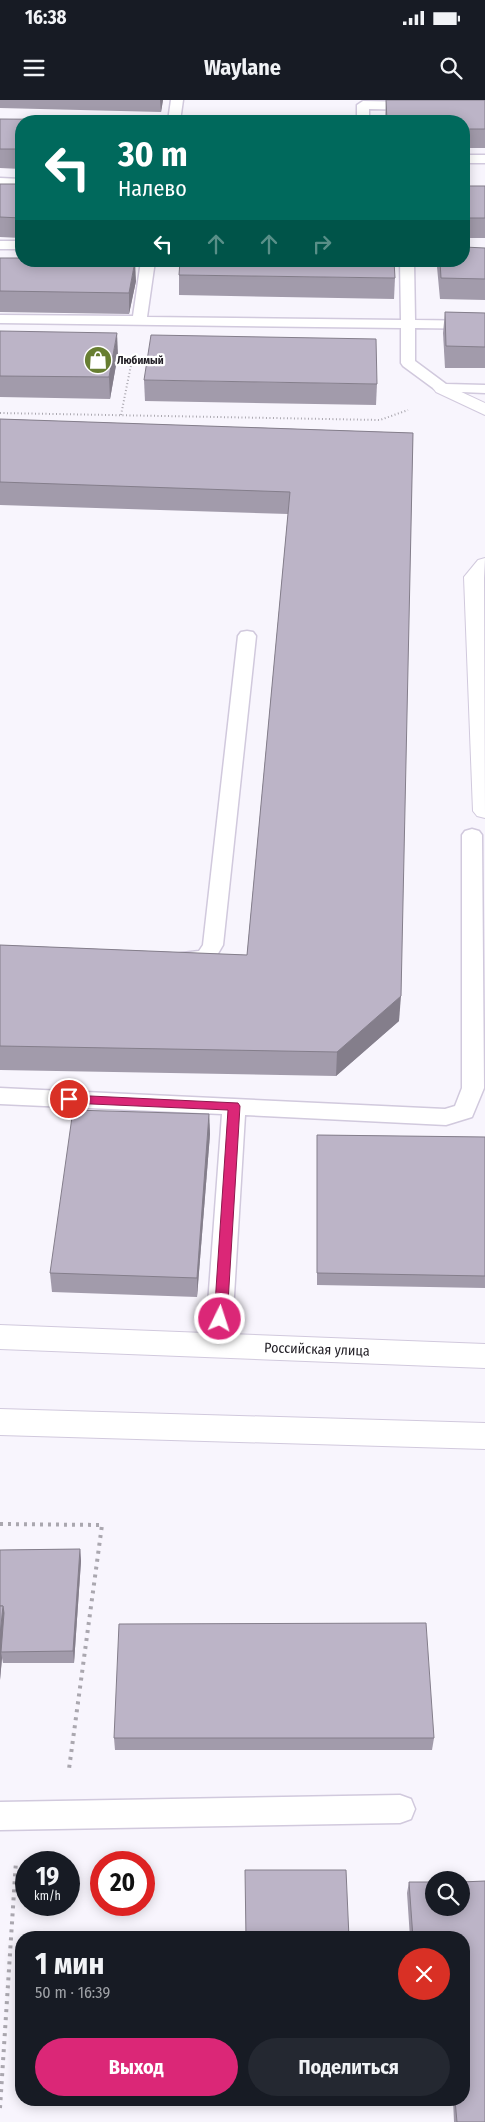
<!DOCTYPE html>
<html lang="ru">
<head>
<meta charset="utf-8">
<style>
	body { margin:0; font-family:"Fira Sans Condensed",sans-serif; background:#242831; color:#f1f3f6; height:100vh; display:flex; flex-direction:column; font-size:19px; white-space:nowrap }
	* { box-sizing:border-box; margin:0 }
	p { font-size:16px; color:#9ea1a6 }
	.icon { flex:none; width:28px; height:28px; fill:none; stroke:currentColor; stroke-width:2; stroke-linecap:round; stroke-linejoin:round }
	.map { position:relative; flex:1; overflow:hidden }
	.panel { position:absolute; left:15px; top:1831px; width:455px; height:175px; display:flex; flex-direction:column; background:#171b24; border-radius:20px; box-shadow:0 2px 12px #0003 }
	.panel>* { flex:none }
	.hud { position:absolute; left:15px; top:15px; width:455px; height:152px; border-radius:20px; box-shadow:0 2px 12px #0003; background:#00695c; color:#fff; overflow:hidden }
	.tools { position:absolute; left:425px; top:1771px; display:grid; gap:10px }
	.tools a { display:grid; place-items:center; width:45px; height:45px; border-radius:50%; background:#171b24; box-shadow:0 2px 12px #0003; font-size:25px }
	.speed { position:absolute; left:15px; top:1751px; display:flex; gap:10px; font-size:25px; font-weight:700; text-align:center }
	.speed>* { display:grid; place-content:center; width:65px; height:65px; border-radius:50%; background:#171b24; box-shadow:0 2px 12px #0003; line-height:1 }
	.speed small { font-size:12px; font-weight:400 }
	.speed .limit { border:8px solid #d22; background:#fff; color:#111 }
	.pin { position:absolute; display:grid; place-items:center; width:42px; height:42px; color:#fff; margin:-21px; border:2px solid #fff; border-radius:50%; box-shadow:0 1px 5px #0007 }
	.me { position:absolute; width:55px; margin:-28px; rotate:4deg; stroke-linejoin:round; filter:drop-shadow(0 0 4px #0008) }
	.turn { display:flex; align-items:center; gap:18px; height:105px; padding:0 20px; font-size:22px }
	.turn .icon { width:65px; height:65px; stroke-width:2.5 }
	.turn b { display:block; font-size:35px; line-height:42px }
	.lanes { display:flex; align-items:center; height:48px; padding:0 20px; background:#0003; justify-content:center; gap:25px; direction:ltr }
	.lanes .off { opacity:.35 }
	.round { display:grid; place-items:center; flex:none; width:52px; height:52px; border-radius:26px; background:#242831 }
	.summary { display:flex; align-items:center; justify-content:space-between; height:85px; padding:0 20px }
	h1 { font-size:30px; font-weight:700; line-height:38px }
	.primary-button { display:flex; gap:10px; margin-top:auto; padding:10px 20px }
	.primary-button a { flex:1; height:58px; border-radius:30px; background:#db2777; color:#fff; font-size:20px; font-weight:700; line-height:58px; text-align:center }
	.primary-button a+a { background:#242831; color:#f1f3f6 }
	.status { display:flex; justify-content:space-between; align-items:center; height:35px; padding:0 25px; background:#171b24; direction:ltr }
	.status svg { height:14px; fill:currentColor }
	header { display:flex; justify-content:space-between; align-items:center; height:65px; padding:0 20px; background:#171b24; font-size:22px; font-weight:700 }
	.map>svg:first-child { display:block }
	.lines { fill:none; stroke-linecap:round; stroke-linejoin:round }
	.lane-casing { stroke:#d1c9dd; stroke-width:3 }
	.street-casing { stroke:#d1c9dd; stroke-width:2 }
	.secondary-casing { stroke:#d1c9dd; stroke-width:2 }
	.path-far1 { stroke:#aaa7af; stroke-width:2; stroke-dasharray:1 2.5; stroke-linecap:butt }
	.path { stroke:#aaa7af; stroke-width:4; stroke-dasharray:3 5; stroke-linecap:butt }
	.lane { fill:#fff; fill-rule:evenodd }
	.street { fill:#fff; fill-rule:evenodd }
	.secondary { fill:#fff; fill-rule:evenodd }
	.wall { fill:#a29bab }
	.shaded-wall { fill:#847e8b }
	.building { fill:#bcb4c7; stroke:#847e8b }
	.route { fill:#db2777; stroke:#8e194d }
	.labels { text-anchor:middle; stroke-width:4.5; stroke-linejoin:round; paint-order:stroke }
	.far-poi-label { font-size:11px; font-weight:bold; fill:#201d24; stroke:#fff; text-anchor:start }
	.street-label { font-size:14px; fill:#201d24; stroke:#fff }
</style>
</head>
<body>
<div class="status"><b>16:38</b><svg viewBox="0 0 49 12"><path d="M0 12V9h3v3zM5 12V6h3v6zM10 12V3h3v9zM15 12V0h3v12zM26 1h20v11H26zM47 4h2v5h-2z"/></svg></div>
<header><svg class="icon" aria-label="menu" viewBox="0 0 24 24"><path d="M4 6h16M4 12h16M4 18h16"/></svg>Waylane<svg class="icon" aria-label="search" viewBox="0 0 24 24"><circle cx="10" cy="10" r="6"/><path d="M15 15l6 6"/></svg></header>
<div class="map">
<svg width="485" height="2022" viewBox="0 0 485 2022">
	<rect width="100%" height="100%" fill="#f8f5fd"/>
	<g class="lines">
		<defs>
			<g id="lane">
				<path d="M171,0H183L180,21H168Z"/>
				<path d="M363,1L417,2L423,6L417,10L369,9V21H357V5Z"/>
				<rect x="464" y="55" width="21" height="8"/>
				<path d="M0,78L21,79V87L0,86Z"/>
				<rect x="0" y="141" width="21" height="8"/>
				<path d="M141,161H155L147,217L401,220L400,161H414L415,220L485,221V229L415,228V261L446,284L485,285V293L437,291L403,266L401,263V228L0,223V215L133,216Z"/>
				<path d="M247,531L253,532L256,536L223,845L213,862C200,865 187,868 174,864L171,859L174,854L199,851L203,845L238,536L241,532Z"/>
				<path d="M472,729L479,731L482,735L484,988L472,1017L446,1025L245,1015L231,1245L227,1252L218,1255L209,1252L205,1245L222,1014L0,1004V988L445,1009L455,1006L462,988V735L465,731Z"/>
				<path d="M400,1695L411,1699L415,1709L411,1719L400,1723L0,1730V1702Z"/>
			</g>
			<g id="street">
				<path d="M442,283L485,303V315L436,292L433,288L436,284Z"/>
				<path d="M485,458L484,478L485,718L477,716L473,711L464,477L478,460Z"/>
			</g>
			<g id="secondary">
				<path d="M0,1225L485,1244V1268L0,1249Z"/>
				<path d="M0,1309L485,1323V1349L0,1335Z"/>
			</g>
		</defs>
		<!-- lane casing -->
		<use href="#lane" class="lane-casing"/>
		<!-- street casing -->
		<use href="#street" class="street-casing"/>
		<!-- secondary casing -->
		<use href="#secondary" class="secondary-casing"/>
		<!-- path-far1 -->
		<g class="path-far1">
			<path d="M0,313L380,320L408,310"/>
			<path d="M121,315L133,255"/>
		</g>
		<!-- path -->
		<g class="path">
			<path d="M0,1424L102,1425L69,1669"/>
			<path d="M0,2008L16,1761"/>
		</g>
		<!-- lane -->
		<use href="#lane" class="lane"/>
		<!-- street -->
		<use href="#street" class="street"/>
		<!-- secondary -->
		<use href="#secondary" class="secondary"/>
	</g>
	<!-- wall -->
	<g class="wall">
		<path d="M0,0H163L161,12L0,8Z"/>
		<path d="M386,0H485V48H464V21H385Z"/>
		<path d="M0,19L21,21V69L0,68Z"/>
		<path d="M0,84H21V138L0,137Z"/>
		<rect x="464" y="86" width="21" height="52"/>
		<path d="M485,148V200L440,199L437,167L438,161H464Z"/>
		<path d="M0,158L136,181L129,214L0,212Z"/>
		<path d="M179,175L395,178L394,199L179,195Z"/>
		<path d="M445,212L485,213V268H445L443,233Z"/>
		<path d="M0,231L118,254L110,299L0,297Z"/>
		<path d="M144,280L377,284L376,305L145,301Z"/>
		<path d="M0,319L413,333L399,921L336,976L0,970V845L247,855L288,414L0,405Z"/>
		<path d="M209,1014L210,1034L197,1197L52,1192L50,1173Z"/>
		<path d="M317,1035L485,1037V1188L317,1185Z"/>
		<path d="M80,1449L81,1461L74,1563H3L2,1558L0,1580V1450Z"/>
		<path d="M114,1638H434L432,1650H115Z"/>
		<path d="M485,1781V2022H454L453,2000H464V1838H410L407,1793L409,1782H434V1808H461V1782Z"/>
	</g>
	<!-- shaded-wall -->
	<g class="shaded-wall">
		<path d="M160,0H163L161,12Z"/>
		<path d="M135,161L136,181L129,214V193Z"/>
		<path d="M117,233L118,254L110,299L109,277Z"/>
		<path d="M401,896L399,921L336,976L337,952Z"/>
		<path d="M209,1014L210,1034L197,1197V1178Z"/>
		<path d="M80,1449L81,1461L74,1563L73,1551Z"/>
		<path d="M3,1506L6,1524L1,1552L2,1558L0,1580V1535Z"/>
	</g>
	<!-- building -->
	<g class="building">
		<path d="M386,0H485V29H464V21H387Z"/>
		<path d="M0,19L240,21H21V49H0Z"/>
		<path d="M0,84H21V118L0,117Z"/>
		<rect x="464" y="86" width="21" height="32"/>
		<path d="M464,147L485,148V179L441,178L440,161H464Z"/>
		<path d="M0,158H21V161H135L129,193L0,191Z"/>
		<path d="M180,161H394L395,178L179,175Z"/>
		<path d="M445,212L485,213V247L446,246Z"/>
		<path d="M0,231L117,233L109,277L0,276Z"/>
		<path d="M151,235L376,239L377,284L144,280Z"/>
		<path d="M0,319L413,333L401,896L337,952L0,946V845L247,855L290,392L0,382Z"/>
		<path d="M73,1010L209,1014L197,1178L50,1173Z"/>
		<path d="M317,1035L485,1037V1176L317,1173Z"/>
		<path d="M80,1449L73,1551L1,1552L4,1513L3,1506H0V1450Z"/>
		<path d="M0,1506H3L0,1535Z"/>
		<path d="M426,1523L434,1638H114L119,1524Z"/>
		<path d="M245,1770H346L349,1838H246Z"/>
		<path d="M485,1781V2022H457L455,2000H464V1838H413L409,1782H434V1808H461V1782Z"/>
	</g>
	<!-- route -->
	<path class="route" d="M69,995L238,1003L240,1006L227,1219L225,1223H216L214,1219L228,1010L69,1003L63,999Z"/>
	<!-- icons -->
	<defs>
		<symbol id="shop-disc" viewBox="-11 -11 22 22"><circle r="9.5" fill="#677e31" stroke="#fff"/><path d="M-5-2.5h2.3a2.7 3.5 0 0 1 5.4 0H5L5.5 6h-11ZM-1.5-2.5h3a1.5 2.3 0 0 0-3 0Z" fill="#fff"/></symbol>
	</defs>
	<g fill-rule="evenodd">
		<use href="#shop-disc" x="82" y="244" width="32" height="32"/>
	</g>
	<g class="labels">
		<!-- far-poi labels -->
		<g class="far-poi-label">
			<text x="117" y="264">Любимый</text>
		</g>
		<!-- street labels -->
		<g class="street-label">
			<text transform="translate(317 1249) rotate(2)" y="5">Российская улица</text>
		</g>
	</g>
</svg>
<div class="tools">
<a><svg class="icon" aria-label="search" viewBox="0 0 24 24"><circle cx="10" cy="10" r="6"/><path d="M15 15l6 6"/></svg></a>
</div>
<div class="speed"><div>19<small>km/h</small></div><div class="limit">20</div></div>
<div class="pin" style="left:69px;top:999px;background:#d93025"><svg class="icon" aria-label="arrive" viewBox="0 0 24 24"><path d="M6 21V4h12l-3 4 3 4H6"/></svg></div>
<svg class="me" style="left:220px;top:1219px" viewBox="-20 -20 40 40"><circle r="17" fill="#db2777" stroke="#fff" stroke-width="3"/><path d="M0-11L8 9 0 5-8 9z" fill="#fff"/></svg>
<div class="hud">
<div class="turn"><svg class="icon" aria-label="left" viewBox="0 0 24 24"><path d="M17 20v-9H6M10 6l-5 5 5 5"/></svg><div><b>30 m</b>Налево</div></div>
<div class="lanes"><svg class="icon" aria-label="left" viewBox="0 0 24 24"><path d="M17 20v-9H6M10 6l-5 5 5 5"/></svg><svg class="icon off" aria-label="ahead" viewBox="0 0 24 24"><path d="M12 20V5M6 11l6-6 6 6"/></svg><svg class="icon off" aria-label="ahead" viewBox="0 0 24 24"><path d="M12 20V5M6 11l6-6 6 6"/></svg><svg class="icon off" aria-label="right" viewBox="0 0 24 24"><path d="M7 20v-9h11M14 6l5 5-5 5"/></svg></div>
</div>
<section class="panel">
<div class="summary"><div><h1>1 мин</h1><p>50 m · 16:39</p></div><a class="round" style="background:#d93025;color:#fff"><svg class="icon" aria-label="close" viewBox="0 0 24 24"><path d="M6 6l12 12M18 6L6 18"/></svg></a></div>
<div class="primary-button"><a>Выход</a><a>Поделиться</a></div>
</section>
</div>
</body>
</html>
